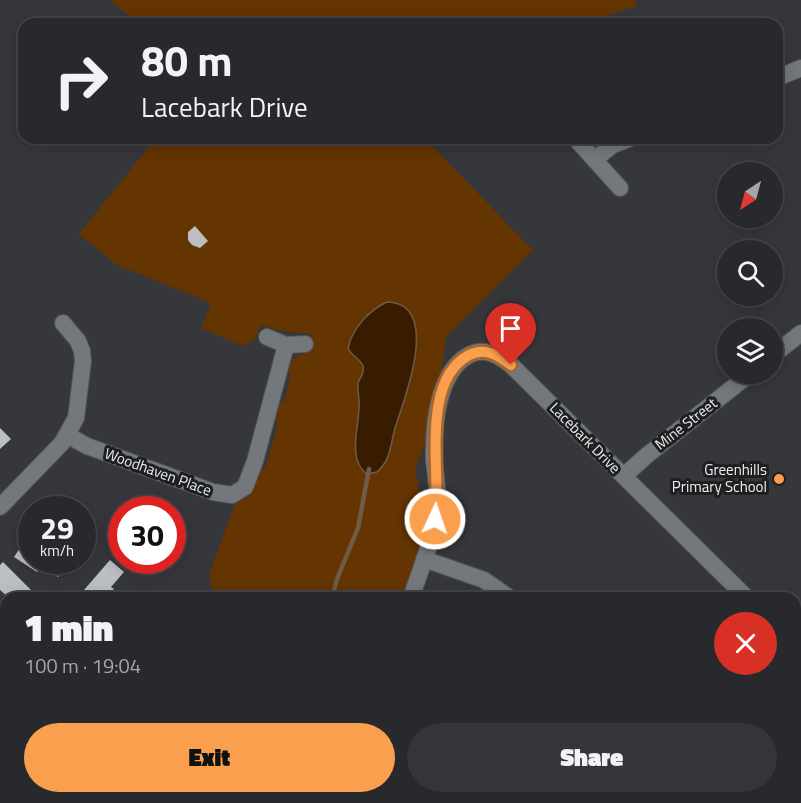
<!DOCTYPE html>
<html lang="en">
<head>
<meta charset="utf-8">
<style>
	body { margin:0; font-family:"Titillium Web",sans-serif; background:#343538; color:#f1f3f6; height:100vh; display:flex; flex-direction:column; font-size:22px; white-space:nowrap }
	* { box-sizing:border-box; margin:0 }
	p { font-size:20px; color:#a5a6a9 }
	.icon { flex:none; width:33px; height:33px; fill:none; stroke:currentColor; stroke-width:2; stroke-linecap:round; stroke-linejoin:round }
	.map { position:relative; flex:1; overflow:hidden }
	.drawer { position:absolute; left:0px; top:592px; width:801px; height:212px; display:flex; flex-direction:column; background:#28292c; border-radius:18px 18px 0 0; box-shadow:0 3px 15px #0003,0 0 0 2px #444548 }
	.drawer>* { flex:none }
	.banner { position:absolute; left:18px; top:18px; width:765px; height:126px; border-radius:18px; box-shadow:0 3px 15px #0003,0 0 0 2px #444548; background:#28292c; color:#f1f3f6; overflow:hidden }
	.needle { width:39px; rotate:216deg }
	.tools { position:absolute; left:717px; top:162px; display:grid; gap:12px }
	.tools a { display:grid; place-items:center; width:66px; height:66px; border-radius:50%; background:#28292c; box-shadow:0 3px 15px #0003,0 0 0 2px #444548; font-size:30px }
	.speed { position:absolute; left:18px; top:496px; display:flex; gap:12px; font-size:30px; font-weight:700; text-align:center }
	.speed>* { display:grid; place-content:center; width:78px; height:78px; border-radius:50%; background:#28292c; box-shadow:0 3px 15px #0003,0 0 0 2px #444548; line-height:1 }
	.speed small { font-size:15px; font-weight:400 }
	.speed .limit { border:9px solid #d22; background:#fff; color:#111 }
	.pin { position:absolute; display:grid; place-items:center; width:51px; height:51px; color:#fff; margin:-62px -26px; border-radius:50% 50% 50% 0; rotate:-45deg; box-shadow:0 0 6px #0007 }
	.pin .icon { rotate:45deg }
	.me { position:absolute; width:66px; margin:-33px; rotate:3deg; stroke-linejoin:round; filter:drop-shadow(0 0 4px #0008) }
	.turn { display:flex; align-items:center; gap:21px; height:126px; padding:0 24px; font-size:27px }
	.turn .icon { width:78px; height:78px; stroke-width:2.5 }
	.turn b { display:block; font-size:42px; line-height:51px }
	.round { display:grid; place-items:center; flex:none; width:63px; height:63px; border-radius:32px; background:#343538 }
	.summary { display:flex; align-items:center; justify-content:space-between; height:102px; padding:0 24px }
	h1 { font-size:36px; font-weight:800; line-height:45px }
	.cta { display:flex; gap:12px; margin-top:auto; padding:12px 24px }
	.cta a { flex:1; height:69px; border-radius:36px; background:#f99f4d; color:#111; font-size:24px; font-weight:800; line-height:69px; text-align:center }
	.cta a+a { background:#343538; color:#f1f3f6 }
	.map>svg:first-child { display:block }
	.green { fill:#643500 }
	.water { fill:#381c02; stroke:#6e5b49; stroke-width:1.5 }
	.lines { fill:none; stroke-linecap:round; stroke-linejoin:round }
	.stream { stroke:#6e5b49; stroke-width:4.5 }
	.building { fill:#bbbec2 }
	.minor-casing { stroke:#525557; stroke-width:18 }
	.minor { stroke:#74777b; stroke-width:16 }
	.route-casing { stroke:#a26732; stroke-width:15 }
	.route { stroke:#f99f4d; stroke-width:10 }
	.poi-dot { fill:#f99f4d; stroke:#1d1f20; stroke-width:2 }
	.labels { text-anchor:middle; stroke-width:6; stroke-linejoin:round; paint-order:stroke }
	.street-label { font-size:15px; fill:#ebedef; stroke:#1d1f20 }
	.poi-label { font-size:15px; fill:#ebedef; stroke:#1d1f20; text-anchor:end }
</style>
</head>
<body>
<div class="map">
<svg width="801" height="803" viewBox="0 0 801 803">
	<rect width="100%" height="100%" fill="#35373b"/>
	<!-- green -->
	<g class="green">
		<path d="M109,0H635L637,6L582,24H139Z"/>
		<path d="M156,138H424L533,250L446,337L441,375L428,436L415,469L425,521L407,598H215L210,582V572L235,504L249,496L260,470L266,467L278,424L273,420L277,404L284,402L291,375L286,371C290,359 297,354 309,353L312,334L281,331L261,325L255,339L243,346L201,328L211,303L117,265L79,234Z"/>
		<path d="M247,798H300L298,803H252Z"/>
	</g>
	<!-- water -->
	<path class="water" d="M387,302C441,303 406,395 397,422C390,440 393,458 377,472L367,474C347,460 359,427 359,407C360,400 357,390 358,383C360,377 365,373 363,366C360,358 351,356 348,348C352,329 369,310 387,302Z"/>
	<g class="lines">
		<!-- stream -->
		<path class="stream" d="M332,598L337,579L358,528L369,469"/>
	</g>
	<!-- building -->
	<g class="building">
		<path d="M195,226L208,241L200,248L192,245L188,240V232Z"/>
		<path d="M0,428L11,439L0,449Z"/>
		<path d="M82,519L95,532L82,545Z"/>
		<path d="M32,530V561H69L58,577L41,566L37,572L14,557Z"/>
		<path d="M110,560L124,572L111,587L114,589L106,598H77Z"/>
		<path d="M3,562L39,598H9L0,590V565Z"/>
		<path d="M6,699V720L0,718V712Z"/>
		<path d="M6,736V752L0,749Z"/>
		<path d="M0,764L6,770V798H8L3,803L0,801Z"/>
		<path d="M105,798H120L119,803H104Z"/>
		<path d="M317,798H337L343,803H312Z"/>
		<path d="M768,798H794L793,803H767Z"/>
	</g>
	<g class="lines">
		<defs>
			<g id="minor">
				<path d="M777,78L801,68"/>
				<path d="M575,138L620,188"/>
				<path d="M595,159L613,145L631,138"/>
				<path d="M267,337L286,345L305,344"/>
				<path d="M772,356L801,333"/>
				<path d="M67,435L87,446L213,492L232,495L245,487L255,461L286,345"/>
				<path d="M624,476L646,456L750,374"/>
				<path d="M0,507L62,443L76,418L83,361L82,351L78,341L63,323"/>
				<path d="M424,559L484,580L510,598"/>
				<path d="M411,598C421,568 434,538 437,506C439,490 435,475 434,460C433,428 437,372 469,355C485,347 498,355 511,365L747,598"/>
				<path d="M0,632L6,635"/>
				<path d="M795,646L801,652"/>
				<path d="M235,798L240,803"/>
				<path d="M477,798L479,803"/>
				<path d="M52,803L54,798"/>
			</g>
		</defs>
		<!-- minor casing -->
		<use href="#minor" class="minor-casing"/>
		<!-- minor -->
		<use href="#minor" class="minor"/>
	</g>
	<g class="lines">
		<defs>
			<path id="route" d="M435,519C442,475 419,382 469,355C485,347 498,355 511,365"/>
		</defs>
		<!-- route casing -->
		<use href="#route" class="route-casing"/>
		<!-- route -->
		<use href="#route" class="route"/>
	</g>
	<!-- markers -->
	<circle class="poi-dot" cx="779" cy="479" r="6"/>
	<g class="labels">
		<!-- street labels -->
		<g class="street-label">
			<text transform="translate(686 424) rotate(-38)" y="5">Mine Street</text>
			<text transform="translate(585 438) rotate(45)" y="5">Lacebark Drive</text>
			<text transform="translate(158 472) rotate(20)" y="5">Woodhaven Place</text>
		</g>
		<!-- poi labels -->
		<g class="poi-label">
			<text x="767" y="475">Greenhills<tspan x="767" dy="17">Primary School</tspan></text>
		</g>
	</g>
</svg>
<div class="tools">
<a><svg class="needle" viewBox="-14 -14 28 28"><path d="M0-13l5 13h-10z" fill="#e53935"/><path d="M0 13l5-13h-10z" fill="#a5a6a9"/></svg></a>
<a><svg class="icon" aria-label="search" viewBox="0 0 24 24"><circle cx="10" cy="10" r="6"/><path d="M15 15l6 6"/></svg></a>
<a><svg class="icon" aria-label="layers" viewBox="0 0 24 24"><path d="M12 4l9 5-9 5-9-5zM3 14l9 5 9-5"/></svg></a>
</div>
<div class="speed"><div>29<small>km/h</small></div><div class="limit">30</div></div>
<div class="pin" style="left:511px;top:365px;background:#d93025"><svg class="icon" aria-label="arrive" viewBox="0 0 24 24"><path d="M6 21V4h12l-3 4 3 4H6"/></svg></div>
<svg class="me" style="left:435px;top:519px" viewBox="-20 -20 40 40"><circle r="17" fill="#f99f4d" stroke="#fff" stroke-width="3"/><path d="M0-11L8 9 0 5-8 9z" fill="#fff"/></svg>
<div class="banner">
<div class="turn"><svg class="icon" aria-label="right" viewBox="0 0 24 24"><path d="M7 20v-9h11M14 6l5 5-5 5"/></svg><div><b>80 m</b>Lacebark Drive</div></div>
</div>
<section class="drawer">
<div class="summary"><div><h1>1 min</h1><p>100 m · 19:04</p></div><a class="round" style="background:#d93025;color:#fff"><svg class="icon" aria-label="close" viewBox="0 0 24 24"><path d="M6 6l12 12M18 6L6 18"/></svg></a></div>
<div class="cta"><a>Exit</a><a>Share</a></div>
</section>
</div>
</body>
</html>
